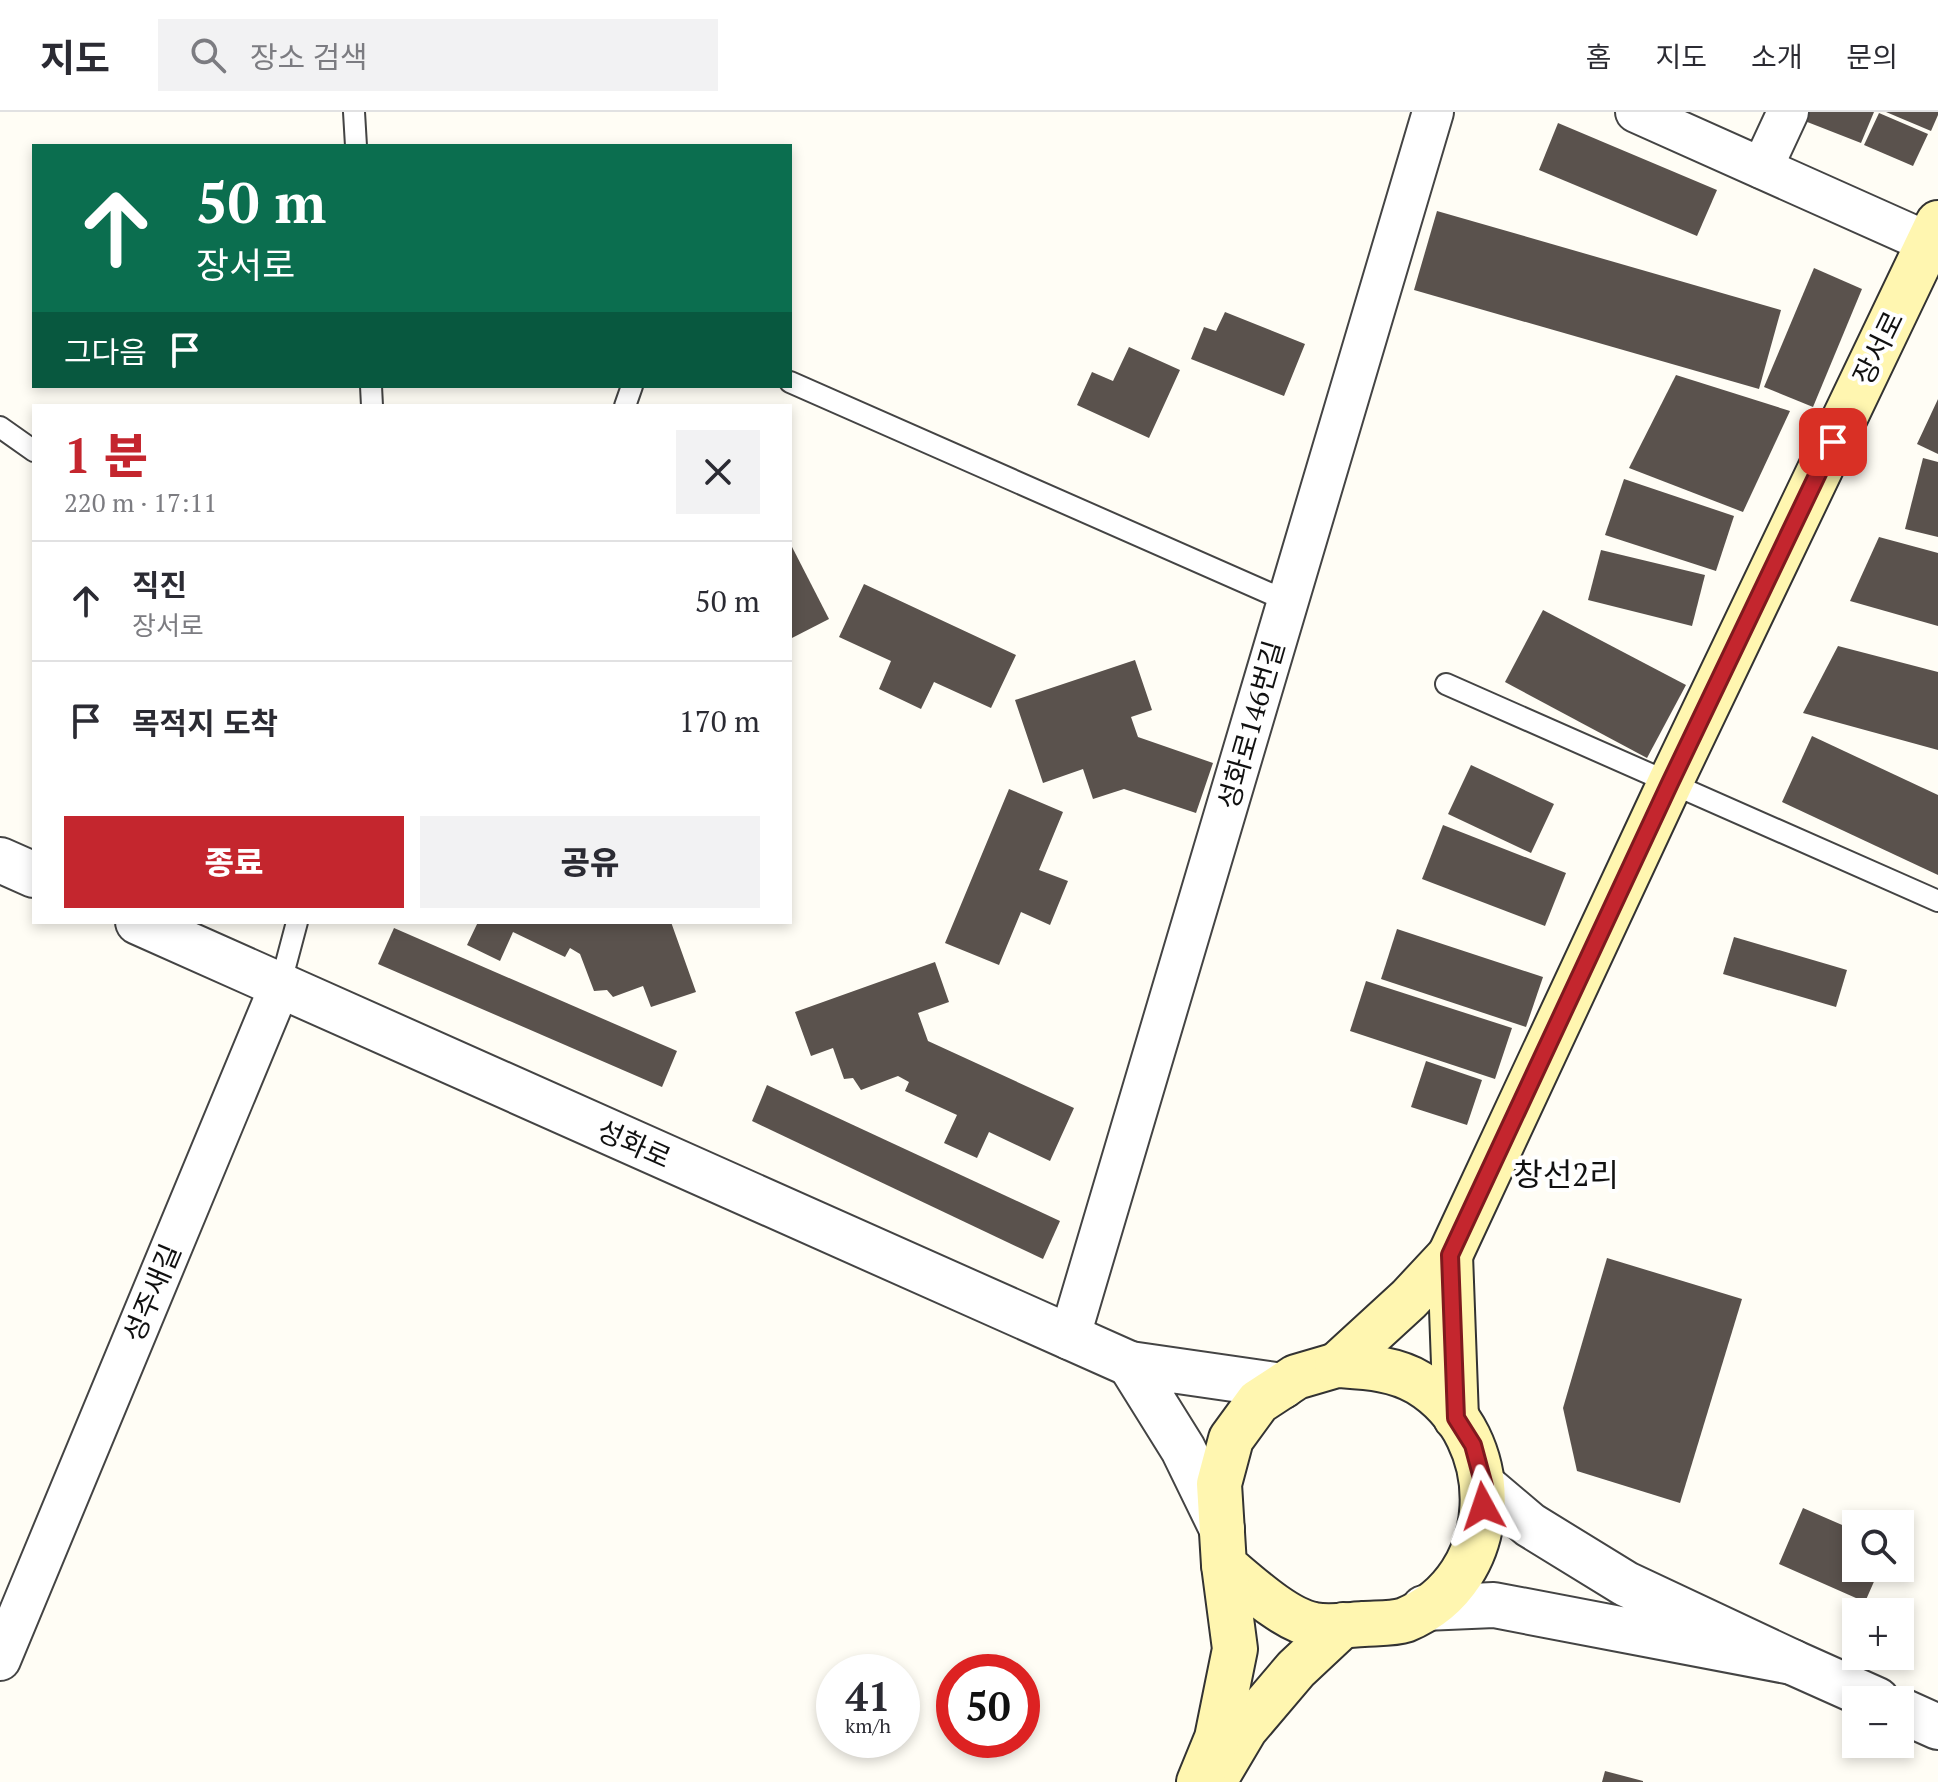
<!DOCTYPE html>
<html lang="ko">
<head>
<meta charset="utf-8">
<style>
	body { margin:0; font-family:"PT Serif","Noto Sans KR",serif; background:#f2f2f3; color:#2b2b33; height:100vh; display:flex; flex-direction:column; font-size:30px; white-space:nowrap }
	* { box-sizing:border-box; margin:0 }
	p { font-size:26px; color:#7c7c81 }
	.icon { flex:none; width:44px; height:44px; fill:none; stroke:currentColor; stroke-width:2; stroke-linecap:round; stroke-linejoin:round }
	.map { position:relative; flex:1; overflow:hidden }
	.drawer { position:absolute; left:32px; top:292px; width:760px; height:520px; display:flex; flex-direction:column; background:#fff; border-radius:0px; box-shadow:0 4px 12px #0003 }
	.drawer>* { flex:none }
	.guide { position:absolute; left:32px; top:32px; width:760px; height:244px; border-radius:0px; box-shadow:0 4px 12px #0003; background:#0b6e4f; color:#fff; overflow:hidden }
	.tools { position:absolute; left:1842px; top:1398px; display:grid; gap:16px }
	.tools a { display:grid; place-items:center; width:72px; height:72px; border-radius:0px; background:#fff; box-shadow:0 4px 12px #0003; font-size:40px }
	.speed { position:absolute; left:816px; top:1542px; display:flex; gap:16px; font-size:40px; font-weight:700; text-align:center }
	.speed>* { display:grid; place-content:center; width:104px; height:104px; border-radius:50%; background:#fff; box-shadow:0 4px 12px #0003; line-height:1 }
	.speed small { font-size:20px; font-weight:400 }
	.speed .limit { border:12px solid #d22; background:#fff; color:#111 }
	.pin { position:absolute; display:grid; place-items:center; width:68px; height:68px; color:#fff; margin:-34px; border-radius:16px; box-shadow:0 4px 12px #0006 }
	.me { position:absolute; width:88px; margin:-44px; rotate:355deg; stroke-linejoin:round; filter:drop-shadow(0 0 6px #0008) }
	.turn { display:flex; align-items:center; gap:28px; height:168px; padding:0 32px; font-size:36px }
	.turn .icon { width:104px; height:104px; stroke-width:2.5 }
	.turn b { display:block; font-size:56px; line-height:68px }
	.then { display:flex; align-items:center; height:76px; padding:0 32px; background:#0003; gap:16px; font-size:30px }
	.round { display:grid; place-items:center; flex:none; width:84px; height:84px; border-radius:0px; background:#f2f2f3 }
	.headline { display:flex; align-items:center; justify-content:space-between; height:136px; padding:0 32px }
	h1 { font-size:48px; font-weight:800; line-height:60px; color:#c4262e }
	.primary-button { display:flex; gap:16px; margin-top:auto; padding:16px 32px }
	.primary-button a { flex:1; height:92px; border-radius:0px; background:#c4262e; color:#fff; font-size:32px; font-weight:800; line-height:92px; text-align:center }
	.primary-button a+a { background:#f2f2f3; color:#2b2b33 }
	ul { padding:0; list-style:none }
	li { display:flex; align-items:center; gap:24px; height:120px; padding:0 32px; border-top:2px solid #e1e1e2 }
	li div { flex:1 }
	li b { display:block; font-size:30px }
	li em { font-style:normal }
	header { display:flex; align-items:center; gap:48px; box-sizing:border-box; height:112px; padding:0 40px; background:#fff; border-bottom:2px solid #e1e1e2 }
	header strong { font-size:38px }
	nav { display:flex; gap:44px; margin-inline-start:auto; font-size:28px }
	.search { width:560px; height:72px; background:#f2f2f3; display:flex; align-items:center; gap:20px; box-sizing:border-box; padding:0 28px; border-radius:0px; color:#7c7c81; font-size:30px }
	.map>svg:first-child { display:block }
	.building { fill:#5a524d }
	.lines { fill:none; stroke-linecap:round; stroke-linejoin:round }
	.service-casing { stroke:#444; stroke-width:24 }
	.minor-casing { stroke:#444; stroke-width:44 }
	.tertiary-casing { stroke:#444; stroke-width:48 }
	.secondary-casing { stroke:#333; stroke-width:48 }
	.service { stroke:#fff; stroke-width:20 }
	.minor { stroke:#fff; stroke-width:40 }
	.tertiary { stroke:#fff; stroke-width:44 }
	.secondary { stroke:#fff6b0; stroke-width:44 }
	.route-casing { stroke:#7f191e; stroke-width:20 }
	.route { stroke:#c4262e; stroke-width:14 }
	.labels { text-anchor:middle; stroke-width:8; stroke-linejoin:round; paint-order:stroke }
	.street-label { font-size:28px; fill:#111; stroke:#fff }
	.quarter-label { font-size:32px; fill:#111; stroke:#fff }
</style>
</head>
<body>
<header>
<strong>지도</strong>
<div class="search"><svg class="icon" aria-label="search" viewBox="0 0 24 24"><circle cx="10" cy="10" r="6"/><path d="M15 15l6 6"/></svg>장소 검색</div>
<nav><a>홈</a><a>지도</a><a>소개</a><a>문의</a></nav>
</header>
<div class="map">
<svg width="1938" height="1670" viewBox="0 0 1938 1670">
	<rect width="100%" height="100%" fill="#fffdf5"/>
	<!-- building -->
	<g class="building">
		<path d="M1799,0H1874L1861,31L1797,6Z"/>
		<path d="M1886,0H1938V3L1931,19Z"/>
		<path d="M1879,1L1928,22L1913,54L1864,33Z"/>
		<path d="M1558,11L1717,78L1697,124L1539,58Z"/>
		<path d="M1437,99L1781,198L1759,277L1414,178Z"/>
		<path d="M1814,156L1862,177L1813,295L1764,275Z"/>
		<path d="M1225,200L1305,232L1284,284L1191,247L1204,215L1216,219Z"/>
		<path d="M1129,235L1180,258L1149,326L1077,293L1092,260L1113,269Z"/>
		<path d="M1676,263L1790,299L1743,400L1629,356Z"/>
		<path d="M1938,287V342L1917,332Z"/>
		<path d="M1923,346L1938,350V425L1905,417Z"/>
		<path d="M1624,367L1734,404L1716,459L1605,423Z"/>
		<path d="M1879,425L1938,441V514L1850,489Z"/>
		<path d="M790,431L829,507L790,527Z"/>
		<path d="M1601,438L1705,463L1692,514L1588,488Z"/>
		<path d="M864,472L1016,543L991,596L934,570L921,597L879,577L891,549L839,525Z"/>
		<path d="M1543,498L1686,573L1647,646L1505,570Z"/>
		<path d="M1838,534L1938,560V638L1803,601Z"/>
		<path d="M1135,548L1152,598L1131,605L1138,625L1213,651L1196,701L1124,677L1093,687L1083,657L1043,671L1015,588Z"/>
		<path d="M1812,624L1938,683V763L1782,690Z"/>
		<path d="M1471,653L1554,692L1531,741L1448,702Z"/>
		<path d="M1009,677L1063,700L1039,758L1068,769L1050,813L1021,800L999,853L945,831Z"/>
		<path d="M1443,713L1566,761L1545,814L1422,767Z"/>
		<path d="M478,810H671L696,880L651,895L643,874L613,885L607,878L594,879L580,842L570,836L565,845L513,820L500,849L467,833Z"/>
		<path d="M394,816L677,939L662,975L378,852Z"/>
		<path d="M1397,817L1543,865L1526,915L1381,867Z"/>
		<path d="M1734,825L1847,858L1836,895L1723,862Z"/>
		<path d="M935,850L949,890L918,901L928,929L1074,996L1050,1049L989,1020L977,1046L944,1031L957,1003L905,979L909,970L898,964L861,978L853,966L844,967L833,936L811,944L795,900Z"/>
		<path d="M1366,869L1512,916L1495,967L1350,919Z"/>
		<path d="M1426,949L1482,968L1467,1013L1411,995Z"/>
		<path d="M767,973L1060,1109L1043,1147L752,1009Z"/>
		<path d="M1607,1146L1742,1187L1680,1391L1577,1359L1563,1296Z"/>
		<path d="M1803,1396L1856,1419V1456H1880L1865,1490L1779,1452Z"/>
		<path d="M1605,1659L1643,1669V1670H1602Z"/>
	</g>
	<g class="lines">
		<defs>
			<g id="service">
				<path d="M354,0L356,34"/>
				<path d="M790,270L1287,489"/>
				<path d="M371,274L372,294"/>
				<path d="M625,294L632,274"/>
				<path d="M0,315L34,339"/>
				<path d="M1446,572L1938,789"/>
				<path d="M280,874L297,810"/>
			</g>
			<g id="minor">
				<path d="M1636,0L1938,135"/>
				<path d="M1762,56L1788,0"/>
				<path d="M1069,1227L1433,0"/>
				<path d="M0,1548L280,874"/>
			</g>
			<g id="tertiary">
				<path d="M0,748L34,763"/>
				<path d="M138,810L1130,1252"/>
				<path d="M1222,1417L1183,1337L1130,1252L1283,1274"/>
				<path d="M1424,1496L1494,1493L1792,1550L1626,1472L1530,1413L1484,1374"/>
				<path d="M1792,1550L1877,1588"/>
				<path d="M1900,1598L1938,1615"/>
			</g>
			<g id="secondary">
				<path d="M1450,1143L1670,671L1938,111"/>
				<path d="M1337,1253C1365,1255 1394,1256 1419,1271C1508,1325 1504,1467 1405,1508C1393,1512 1375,1511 1363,1512C1348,1513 1329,1516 1314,1513C1285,1508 1247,1472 1224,1453L1219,1372L1231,1327L1258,1290L1296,1265Z"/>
				<path d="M1337,1253L1409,1187L1450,1143L1456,1306"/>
				<path d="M1219,1661L1245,1617L1296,1557L1343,1513"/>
				<path d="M1199,1670L1217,1626L1235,1537L1224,1453"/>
			</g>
		</defs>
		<!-- service casing -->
		<use href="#service" class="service-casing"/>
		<!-- minor casing -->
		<use href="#minor" class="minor-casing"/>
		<!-- tertiary casing -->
		<use href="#tertiary" class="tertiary-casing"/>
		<!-- secondary casing -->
		<use href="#secondary" class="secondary-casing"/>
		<!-- service -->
		<use href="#service" class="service"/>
		<!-- minor -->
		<use href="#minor" class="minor"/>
		<!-- tertiary -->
		<use href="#tertiary" class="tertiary"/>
		<!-- secondary -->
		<use href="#secondary" class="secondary"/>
	</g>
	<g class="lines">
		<defs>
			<path id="route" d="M1483,1394L1484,1374L1473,1333L1456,1306L1450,1143L1670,671L1833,330"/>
		</defs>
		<!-- route casing -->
		<use href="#route" class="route-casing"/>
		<!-- route -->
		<use href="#route" class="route"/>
	</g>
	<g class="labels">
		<!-- street labels -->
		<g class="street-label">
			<text transform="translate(1878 236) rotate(-64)" y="10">장서로</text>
			<text transform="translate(1251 613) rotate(-74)" y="10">성화로146번길</text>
			<text transform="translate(634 1032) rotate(24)" y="10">성화로</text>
			<text transform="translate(152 1181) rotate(-67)" y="10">성주새길</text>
		</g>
		<!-- quarter labels -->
		<g class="quarter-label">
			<text x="1566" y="1074">창선2리</text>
		</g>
	</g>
</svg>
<div class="tools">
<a><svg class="icon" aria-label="search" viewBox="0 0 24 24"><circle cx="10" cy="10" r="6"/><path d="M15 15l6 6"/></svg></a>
<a>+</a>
<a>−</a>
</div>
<div class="speed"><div>41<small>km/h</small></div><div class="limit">50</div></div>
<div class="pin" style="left:1833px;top:330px;background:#d93025"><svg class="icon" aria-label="arrive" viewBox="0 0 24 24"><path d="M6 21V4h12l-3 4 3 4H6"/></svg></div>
<svg class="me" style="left:1483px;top:1394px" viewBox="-20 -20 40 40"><path d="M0-17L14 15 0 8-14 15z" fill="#c4262e" stroke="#fff" stroke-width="4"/></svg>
<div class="guide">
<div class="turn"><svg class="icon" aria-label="ahead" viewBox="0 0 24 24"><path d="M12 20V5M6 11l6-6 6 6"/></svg><div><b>50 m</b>장서로</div></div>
<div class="then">그다음<svg class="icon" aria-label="arrive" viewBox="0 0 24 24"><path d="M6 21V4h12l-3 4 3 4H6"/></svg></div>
</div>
<section class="drawer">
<div class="headline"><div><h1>1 분</h1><p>220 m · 17:11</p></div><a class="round"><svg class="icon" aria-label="close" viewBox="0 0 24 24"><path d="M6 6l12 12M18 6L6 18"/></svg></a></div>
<ul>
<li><svg class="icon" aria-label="ahead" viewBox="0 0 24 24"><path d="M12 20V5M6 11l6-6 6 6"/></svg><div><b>직진</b><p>장서로</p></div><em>50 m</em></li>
<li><svg class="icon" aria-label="arrive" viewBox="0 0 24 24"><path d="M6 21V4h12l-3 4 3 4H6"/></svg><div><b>목적지 도착</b></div><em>170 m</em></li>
</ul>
<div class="primary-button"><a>종료</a><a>공유</a></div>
</section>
</div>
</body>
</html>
